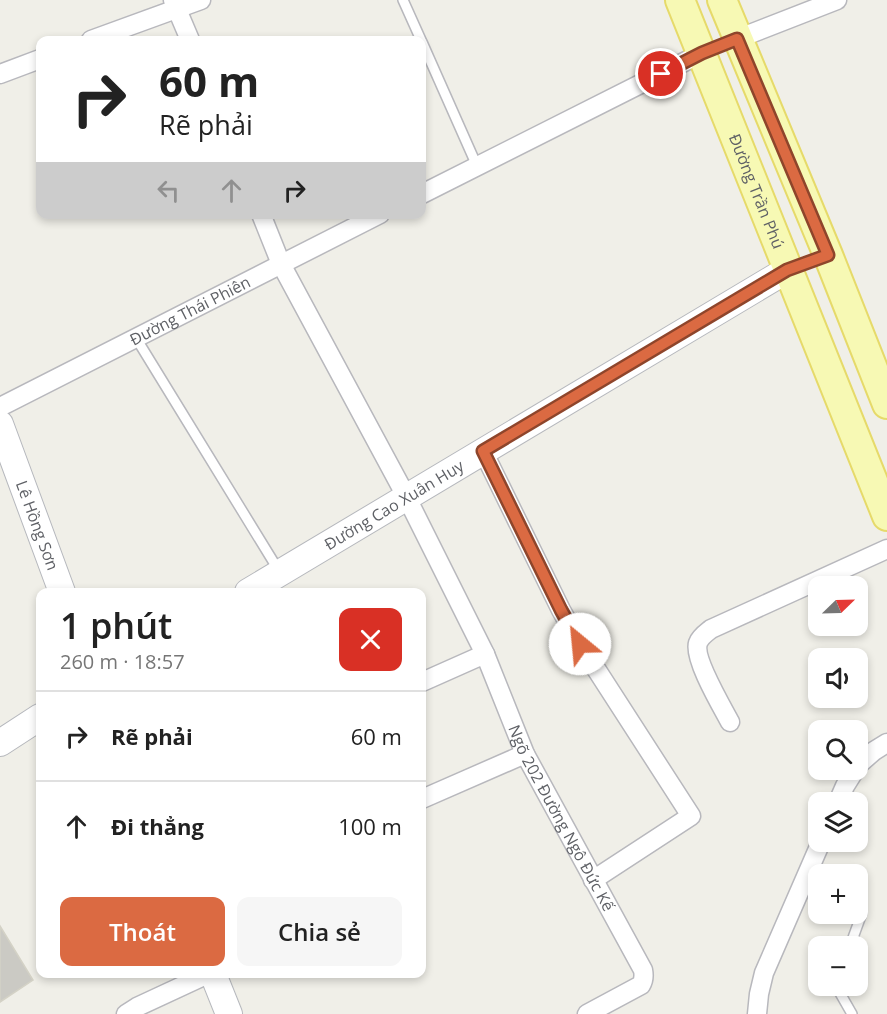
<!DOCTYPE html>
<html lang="vi">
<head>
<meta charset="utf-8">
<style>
	body { margin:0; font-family:"Open Sans",sans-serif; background:#f6f6f6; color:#222; height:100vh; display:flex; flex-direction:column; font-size:22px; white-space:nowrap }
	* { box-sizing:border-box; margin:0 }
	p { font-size:20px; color:#767676 }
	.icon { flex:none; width:33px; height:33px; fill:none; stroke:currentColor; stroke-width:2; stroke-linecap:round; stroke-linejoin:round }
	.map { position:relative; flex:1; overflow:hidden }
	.drawer { position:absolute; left:36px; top:588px; width:390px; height:390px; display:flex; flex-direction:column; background:#fff; border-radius:12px; box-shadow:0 3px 9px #0003 }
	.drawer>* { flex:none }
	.hud { position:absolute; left:36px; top:36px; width:390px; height:183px; border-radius:12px; box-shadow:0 3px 9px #0003; background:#fff; color:#222; overflow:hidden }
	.needle { width:39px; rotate:67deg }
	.fabs { position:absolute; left:808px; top:576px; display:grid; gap:12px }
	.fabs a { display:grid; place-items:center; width:60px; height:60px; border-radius:12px; background:#fff; box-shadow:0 3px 9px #0003; font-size:30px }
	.pin { position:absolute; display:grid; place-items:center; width:51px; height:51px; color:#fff; margin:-26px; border:3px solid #fff; border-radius:50%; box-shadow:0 2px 6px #0007 }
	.me { position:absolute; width:66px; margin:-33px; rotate:332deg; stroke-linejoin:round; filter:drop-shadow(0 0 4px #0008) }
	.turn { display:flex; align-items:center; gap:21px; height:126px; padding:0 24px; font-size:27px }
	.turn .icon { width:78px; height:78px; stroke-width:2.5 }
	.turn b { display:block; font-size:42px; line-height:51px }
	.lanes { display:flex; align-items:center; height:57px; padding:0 24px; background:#0003; justify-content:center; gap:30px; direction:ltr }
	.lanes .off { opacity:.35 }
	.round { display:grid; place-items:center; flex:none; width:63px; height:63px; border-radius:12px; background:#f6f6f6 }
	.headline { display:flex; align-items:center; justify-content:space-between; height:102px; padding:0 24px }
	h1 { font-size:36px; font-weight:600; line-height:45px }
	.cta { display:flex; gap:12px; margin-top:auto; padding:12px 24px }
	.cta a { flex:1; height:69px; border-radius:12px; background:#db6a42; color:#fff; font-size:24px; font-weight:600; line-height:69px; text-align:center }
	.cta a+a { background:#f6f6f6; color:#222 }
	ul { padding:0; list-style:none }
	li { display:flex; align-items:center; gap:18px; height:90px; padding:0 24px; border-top:2px solid #e0e0e0 }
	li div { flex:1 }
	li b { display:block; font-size:22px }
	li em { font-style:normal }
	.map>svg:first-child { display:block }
	.building { fill:#cbcac4; stroke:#d4d2c6; stroke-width:1.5 }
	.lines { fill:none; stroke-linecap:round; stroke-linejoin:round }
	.lane-casing { stroke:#b8b8bd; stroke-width:12 }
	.street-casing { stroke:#b8b8bd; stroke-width:21 }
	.secondary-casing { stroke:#b6b8bd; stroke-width:28 }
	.primary-casing { stroke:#e6da6a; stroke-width:32 }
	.lane { stroke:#fff; stroke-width:9 }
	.street { stroke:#fff; stroke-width:18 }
	.secondary { stroke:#fff; stroke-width:26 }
	.primary { stroke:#f7f9b4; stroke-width:28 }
	.route-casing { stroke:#8e452b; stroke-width:15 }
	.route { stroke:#db6a42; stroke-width:10 }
	.labels { text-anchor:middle; stroke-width:4.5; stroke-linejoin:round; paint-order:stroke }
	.street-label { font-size:16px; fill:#5f6166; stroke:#fff }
</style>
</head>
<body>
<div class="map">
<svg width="887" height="1014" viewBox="0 0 887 1014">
	<rect width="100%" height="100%" fill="#f0efe8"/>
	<!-- building -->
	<path class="building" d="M0,926L33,980L0,1002Z"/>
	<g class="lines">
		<defs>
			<g id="lane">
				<path d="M403,0L421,40"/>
				<path d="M422,42L477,166"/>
				<path d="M136,338L279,571"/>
				<path d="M850,946L862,913"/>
				<path d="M836,986L852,1014"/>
			</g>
			<g id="street">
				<path d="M173,0L190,40"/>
				<path d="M737,39L837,0"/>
				<path d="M91,40L201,0"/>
				<path d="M0,74L40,59"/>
				<path d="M422,194L702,53"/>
				<path d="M261,214L281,264L407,498L485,654"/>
				<path id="s1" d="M0,407L380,214"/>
				<path d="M483,451L561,610L580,644L691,816L593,880"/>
				<path id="s2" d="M422,682L485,654L525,754L643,970C644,975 644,980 641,985L587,1014"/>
				<path d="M730,722C722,707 693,658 698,643C700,637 706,633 711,629L887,549"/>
				<path d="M858,765L874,751L887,743"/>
				<path d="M422,799L525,754"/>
				<path d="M838,802L845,786L855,770"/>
				<path d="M126,1014L137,1007L208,974"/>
				<path d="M757,1014L759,994L764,973L821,842"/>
			</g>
			<g id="secondary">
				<path id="s3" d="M0,424L62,592"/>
				<path id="s4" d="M248,592L787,270"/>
				<path d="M0,743L40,717"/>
				<path d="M213,974L229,1014"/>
			</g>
			<g id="primary">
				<path id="s5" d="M680,0L887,516"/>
				<path d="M722,0L828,255L887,404"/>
			</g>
		</defs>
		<!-- lane casing -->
		<use href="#lane" class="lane-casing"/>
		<!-- street casing -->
		<use href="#street" class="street-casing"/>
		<!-- secondary casing -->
		<use href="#secondary" class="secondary-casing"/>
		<!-- primary casing -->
		<use href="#primary" class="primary-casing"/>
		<!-- lane -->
		<use href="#lane" class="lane"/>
		<!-- street -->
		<use href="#street" class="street"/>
		<!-- secondary -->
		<use href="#secondary" class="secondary"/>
		<!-- primary -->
		<use href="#primary" class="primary"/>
	</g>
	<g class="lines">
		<defs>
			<path id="route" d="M580,644L561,610L483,451L787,270L828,255L737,39L702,53L661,74"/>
		</defs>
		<!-- route casing -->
		<use href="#route" class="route-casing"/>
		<!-- route -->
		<use href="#route" class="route"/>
	</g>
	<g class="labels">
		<!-- street labels -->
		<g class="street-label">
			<text dy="6" stroke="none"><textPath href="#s5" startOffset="206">Đường Trần Phú</textPath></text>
			<text dy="6" stroke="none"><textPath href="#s1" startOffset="213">Đường Thái Phiên</textPath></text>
			<text dy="6" stroke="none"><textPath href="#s4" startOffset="170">Đường Cao Xuân Huy</textPath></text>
			<text dy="6" stroke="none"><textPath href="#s3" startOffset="108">Lê Hồng Sơn</textPath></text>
			<text dy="6" stroke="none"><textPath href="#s2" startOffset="250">Ngõ 202 Đường Ngô Đức Kế</textPath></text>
		</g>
	</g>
</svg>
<div class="fabs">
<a><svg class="needle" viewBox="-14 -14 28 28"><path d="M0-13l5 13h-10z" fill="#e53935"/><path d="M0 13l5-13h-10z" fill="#767676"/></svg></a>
<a><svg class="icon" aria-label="sound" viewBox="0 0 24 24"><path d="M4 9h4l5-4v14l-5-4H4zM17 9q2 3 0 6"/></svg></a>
<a><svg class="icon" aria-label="search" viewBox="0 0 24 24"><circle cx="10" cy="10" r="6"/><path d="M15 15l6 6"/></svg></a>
<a><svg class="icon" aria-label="layers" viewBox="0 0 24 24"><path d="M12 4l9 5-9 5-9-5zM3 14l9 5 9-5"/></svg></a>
<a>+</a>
<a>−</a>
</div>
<div class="pin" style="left:661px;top:74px;background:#d93025"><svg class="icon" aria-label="arrive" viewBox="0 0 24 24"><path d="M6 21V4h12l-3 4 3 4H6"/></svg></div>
<svg class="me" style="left:580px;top:644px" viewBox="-20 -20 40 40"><circle r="19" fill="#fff"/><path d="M0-13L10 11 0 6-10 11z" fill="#db6a42"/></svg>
<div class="hud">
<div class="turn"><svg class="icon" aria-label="right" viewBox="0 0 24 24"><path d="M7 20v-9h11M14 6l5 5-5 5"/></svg><div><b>60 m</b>Rẽ phải</div></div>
<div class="lanes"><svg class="icon off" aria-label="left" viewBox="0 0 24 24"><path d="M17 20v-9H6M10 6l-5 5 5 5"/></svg><svg class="icon off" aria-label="ahead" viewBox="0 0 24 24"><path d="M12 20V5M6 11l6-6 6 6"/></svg><svg class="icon" aria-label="right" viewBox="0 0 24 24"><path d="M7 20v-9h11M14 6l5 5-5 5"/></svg></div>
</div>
<section class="drawer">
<div class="headline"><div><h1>1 phút</h1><p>260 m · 18:57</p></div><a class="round" style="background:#d93025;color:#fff"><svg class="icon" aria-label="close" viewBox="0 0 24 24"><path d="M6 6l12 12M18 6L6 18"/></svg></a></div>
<ul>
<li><svg class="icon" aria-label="right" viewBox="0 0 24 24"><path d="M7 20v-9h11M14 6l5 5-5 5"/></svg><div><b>Rẽ phải</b></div><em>60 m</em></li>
<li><svg class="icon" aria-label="ahead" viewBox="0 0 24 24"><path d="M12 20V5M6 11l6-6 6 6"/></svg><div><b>Đi thẳng</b></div><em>100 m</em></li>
</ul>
<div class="cta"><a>Thoát</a><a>Chia sẻ</a></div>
</section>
</div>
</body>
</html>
